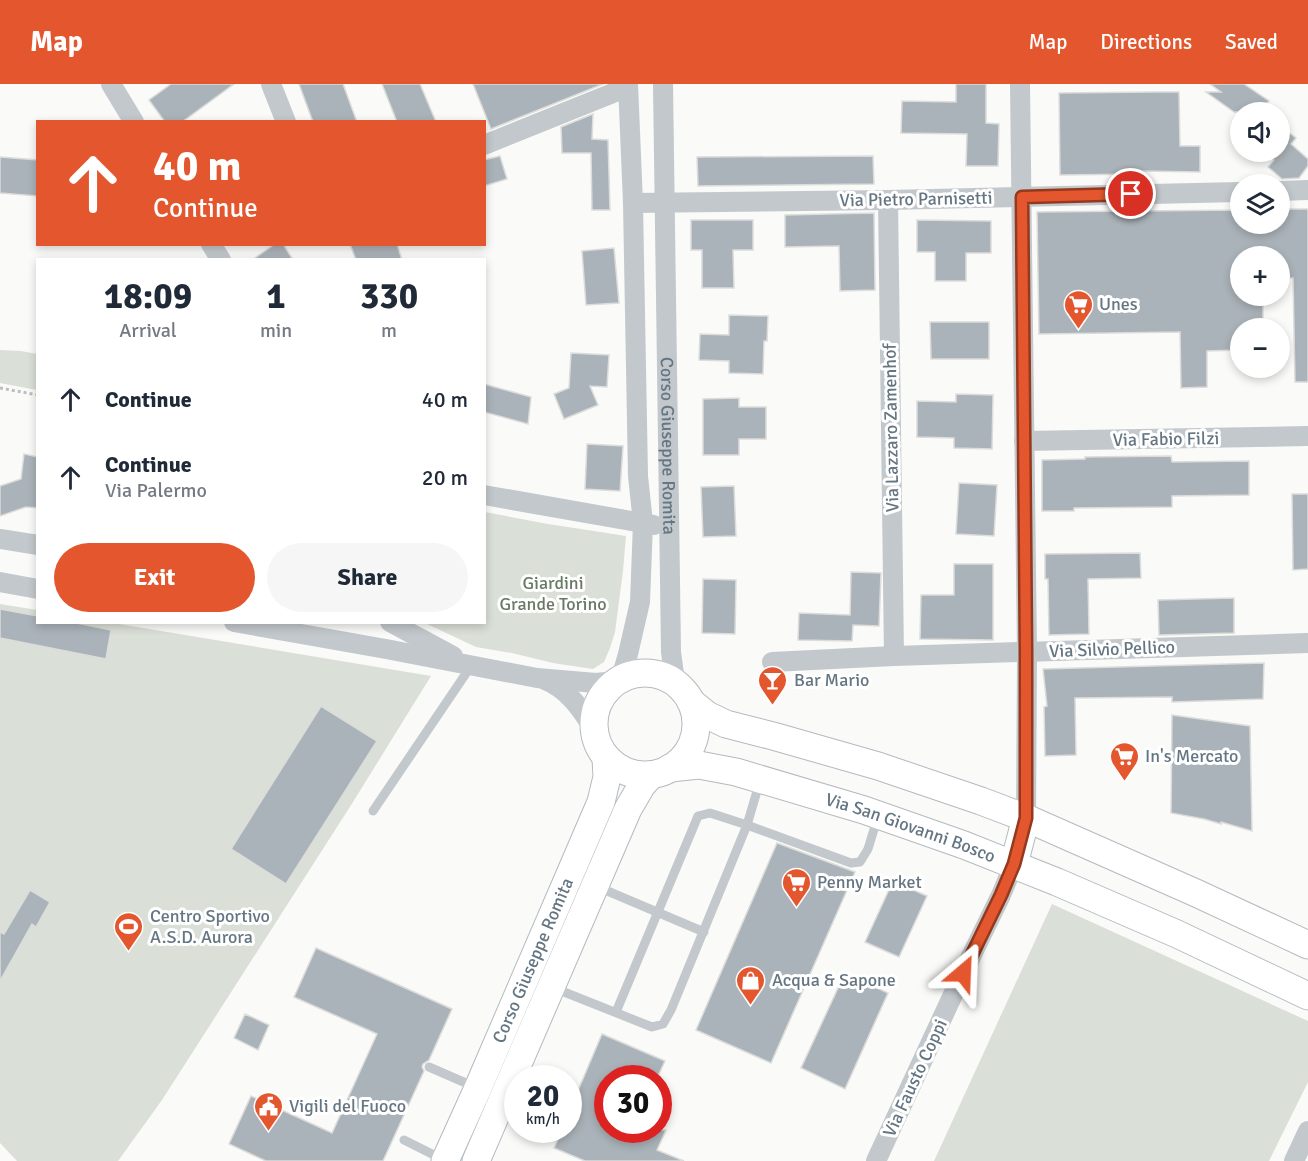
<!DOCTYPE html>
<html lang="en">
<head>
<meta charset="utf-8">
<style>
	body { margin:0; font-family:Signika,sans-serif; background:#f6f6f7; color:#1f2937; height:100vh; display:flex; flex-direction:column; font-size:22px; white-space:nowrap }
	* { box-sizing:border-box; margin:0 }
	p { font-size:20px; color:#747a83 }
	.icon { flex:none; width:33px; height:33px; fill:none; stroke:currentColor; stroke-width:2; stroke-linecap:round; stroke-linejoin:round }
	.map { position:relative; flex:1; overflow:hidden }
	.drawer { position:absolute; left:36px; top:174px; width:450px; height:366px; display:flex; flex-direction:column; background:#fff; border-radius:0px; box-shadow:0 3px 9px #0003 }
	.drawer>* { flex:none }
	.top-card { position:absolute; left:36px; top:36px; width:450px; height:126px; border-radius:0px; box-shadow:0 3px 9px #0003; background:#e4572e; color:#fff; overflow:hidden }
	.buttons { position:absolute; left:1230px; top:18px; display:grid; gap:12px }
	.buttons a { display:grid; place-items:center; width:60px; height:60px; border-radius:50%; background:#fff; box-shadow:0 3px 9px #0003; font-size:30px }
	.speed { position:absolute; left:504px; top:981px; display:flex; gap:12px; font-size:30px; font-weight:700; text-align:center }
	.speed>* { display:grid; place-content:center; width:78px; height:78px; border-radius:50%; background:#fff; box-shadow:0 3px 9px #0003; line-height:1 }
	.speed small { font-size:15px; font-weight:400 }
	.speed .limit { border:9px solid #d22; background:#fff; color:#111 }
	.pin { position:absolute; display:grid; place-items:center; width:51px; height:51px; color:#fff; margin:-26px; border:3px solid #fff; border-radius:50%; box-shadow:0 2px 6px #0007 }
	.me { position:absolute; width:66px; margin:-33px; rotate:26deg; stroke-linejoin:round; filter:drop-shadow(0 0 4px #0008) }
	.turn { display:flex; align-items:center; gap:21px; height:126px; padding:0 18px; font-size:27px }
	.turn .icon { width:78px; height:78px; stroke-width:2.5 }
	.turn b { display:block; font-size:42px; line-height:51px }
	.eta { display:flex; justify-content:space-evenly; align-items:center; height:102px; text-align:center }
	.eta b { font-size:36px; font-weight:800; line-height:42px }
	.cta { display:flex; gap:12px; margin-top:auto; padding:12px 18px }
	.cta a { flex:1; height:69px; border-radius:36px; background:#e4572e; color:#fff; font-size:24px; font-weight:800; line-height:69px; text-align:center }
	.cta a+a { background:#f6f6f7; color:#1f2937 }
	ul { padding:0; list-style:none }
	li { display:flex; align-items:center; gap:18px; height:78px; padding:0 18px }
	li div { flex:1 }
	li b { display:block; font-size:22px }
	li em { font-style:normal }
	header { display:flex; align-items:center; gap:36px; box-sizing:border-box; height:84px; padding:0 30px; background:#e4572e; color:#fff }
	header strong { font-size:28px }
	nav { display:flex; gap:33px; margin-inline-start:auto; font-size:21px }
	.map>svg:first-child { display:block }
	.green { fill:#dadfd7 }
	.building { fill:#aab3b9; stroke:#dcdcda; stroke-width:1.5 }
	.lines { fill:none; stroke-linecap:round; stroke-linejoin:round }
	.secondary-casing { stroke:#b3babf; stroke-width:29 }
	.path { stroke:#bbbfc2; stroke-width:3; stroke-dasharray:3 3; stroke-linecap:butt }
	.lane { stroke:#c3c8cc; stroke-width:9 }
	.street { stroke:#c3c8cc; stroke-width:20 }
	.secondary { stroke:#fff; stroke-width:27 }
	.route-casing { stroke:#94391e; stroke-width:15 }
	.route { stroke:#e4572e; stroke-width:10 }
	.labels { text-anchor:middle; stroke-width:6; stroke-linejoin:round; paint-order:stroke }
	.street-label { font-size:18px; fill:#657683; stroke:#fff }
	.poi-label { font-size:18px; fill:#657683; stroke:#fff; text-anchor:start }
	.park-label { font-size:18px; fill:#687a64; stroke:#fff }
</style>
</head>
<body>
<header>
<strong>Map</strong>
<nav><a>Map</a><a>Directions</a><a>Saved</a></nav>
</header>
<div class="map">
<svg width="1308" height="1077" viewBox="0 0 1308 1077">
	<rect width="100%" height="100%" fill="#fafaf8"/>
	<!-- green -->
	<g class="green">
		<path d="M0,266L21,267L37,270V306L0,299Z"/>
		<path d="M485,428L548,440L626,452L623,487L615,548L610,564L604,578L593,585L553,579L512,569L476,563L425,539L484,538Z"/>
		<path d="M0,520L37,526L38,538L113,539L431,592L353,718L162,1016L118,1077H17L0,1059Z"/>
		<path d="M1052,820L1308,937V998L1269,1077H934Z"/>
	</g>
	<!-- building -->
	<g class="building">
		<path d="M171,0H234L182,38H165L149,16Z"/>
		<path d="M299,0H343L357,38H313Z"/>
		<path d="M382,0H420L436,38H397Z"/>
		<path d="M473,0H603L491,45Z"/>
		<path d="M956,0H986V39L999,40L998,82H966L967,50L901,49L902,17L956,18Z"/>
		<path d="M1210,0H1244L1269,17L1260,28H1234L1206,8H1221Z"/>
		<path d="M1156,8H1179L1180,62H1200V88L1143,87V90L1060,91L1059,9Z"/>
		<path d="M593,30L592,55L608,56L610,126H592L591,69H562L561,43Z"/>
		<path d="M1280,42L1296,54L1291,60L1308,75V82L1299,94L1282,95L1268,83L1274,76L1262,68H1280Z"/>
		<path d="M500,72L507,95L484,102V76Z"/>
		<path d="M873,72L874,100L698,102L697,73Z"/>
		<path d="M0,73L38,76V112L0,109Z"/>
		<path d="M1280,125H1308V298H1295L1293,194H1280V172H1240V212H1263V244H1240V266L1207,267V303L1181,304L1180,248L1039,250L1037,128L1240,126V140H1280Z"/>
		<path d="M874,129L875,206L840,207L839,162L785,163V131Z"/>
		<path d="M691,136H753V166H733L734,204H702V166H691Z"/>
		<path d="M917,136L991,137V169H966V197H935V168H917Z"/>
		<path d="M275,160H283L293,176H252Z"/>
		<path d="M350,160H397L402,176H356Z"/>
		<path d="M614,164L619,219L586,221L582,167Z"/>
		<path d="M729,231L768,232L767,257H764L763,290L729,289V277L699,276L700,250L729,251Z"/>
		<path d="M930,238H989V275H931Z"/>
		<path d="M571,269L609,271L607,303L590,302L598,321L564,335L554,310L569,304Z"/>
		<path d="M484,300L531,313L528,340L484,328Z"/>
		<path d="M956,310L993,311L992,365L954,364V354L917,353V317L956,318Z"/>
		<path d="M739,314V323H766V355H739V371H703V315Z"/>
		<path d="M587,360L623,362L620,407L585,405Z"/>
		<path d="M24,370L38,373V424L26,423L0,432V402L21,395Z"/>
		<path d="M1171,372L1172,378L1249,377V411L1172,412V423L1074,424V427H1042V376L1085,375V373Z"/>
		<path d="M959,399L997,401L994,452L956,450Z"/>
		<path d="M734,402L736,452L703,453L701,403Z"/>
		<path d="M1292,410H1308V485L1293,486Z"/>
		<path d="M1140,469L1141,494L1088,495L1089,550L1049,551L1048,495H1045V470Z"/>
		<path d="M954,480H993V556L920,555L921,511H954Z"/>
		<path d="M851,488L881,489L879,542L853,541L852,557L798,556L799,529L850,531Z"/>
		<path d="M703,495L736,496L735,550L702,549Z"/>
		<path d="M1234,514V549L1159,551L1158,516Z"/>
		<path d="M0,525L38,532V538H72L111,546L106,575L0,554Z"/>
		<path d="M1264,579L1263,615L1172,618V613L1075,614L1076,671L1045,672L1044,623L1047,622L1043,585Z"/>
		<path d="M321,622L377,657L286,800L231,765Z"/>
		<path d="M1172,631L1250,642L1252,747L1221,738V740L1204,735L1171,729Z"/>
		<path d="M777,759L855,788L771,979L696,946Z"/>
		<path d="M893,797L927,812L899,873L865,858Z"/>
		<path d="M30,806L50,818L36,843L32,840L0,897V848L4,850Z"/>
		<path d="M316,864L452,925L429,976L423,980L422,983L424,987L383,1077H266L229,1060L251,1012L332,1049L377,950L294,913Z"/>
		<path d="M845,889L888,909L845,1005L801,984Z"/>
		<path d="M245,930L269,941L258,966L234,954Z"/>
		<path d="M602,950L665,977L657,994H608V1046H666L657,1066L684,1077H585L554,1064L562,1046H568V1030Z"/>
	</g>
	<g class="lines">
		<defs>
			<g id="secondary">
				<circle cx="645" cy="640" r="51"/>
				<path d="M691,618L707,631L726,640L773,652L878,682L981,717L1026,734L1196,809L1308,861"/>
				<path id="s2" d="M670,684L699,681L736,688L864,726L964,761L1057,798L1177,850L1308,912"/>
				<path d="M1014,780L1026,734"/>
				<path id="s3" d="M445,1077L478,1004L601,718L607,693L606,674"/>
				<path d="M476,1077L628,725L642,701L651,691"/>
			</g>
		</defs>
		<!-- secondary casing -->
		<use href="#secondary" class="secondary-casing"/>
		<!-- path -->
		<path class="path" d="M0,304L38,311"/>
		<!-- lane -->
		<g class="lane">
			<path d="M373,727L471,582"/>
			<path d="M598,803L704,848"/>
			<path d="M554,904L652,943L663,940L671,926L747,741L851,779L860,778L868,765L878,732"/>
			<path d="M616,928L698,732L710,729L747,741L760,697"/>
			<path d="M429,983L475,1003"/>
			<path d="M404,1056L442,1075"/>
		</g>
		<!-- street -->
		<g class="street">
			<path d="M111,0L134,38"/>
			<path d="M271,0L286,38"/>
			<path id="s1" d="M663,0L671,568L674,590L679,602"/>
			<path d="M1020,0L1027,568L1026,734"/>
			<path d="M484,61L628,3"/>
			<path d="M1280,107L1308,106"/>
			<path d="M888,116L894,572"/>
			<path d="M633,119L888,116L1240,108"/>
			<path d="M211,160L221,176"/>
			<path d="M1024,357L1308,352"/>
			<path d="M484,411L654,441"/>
			<path d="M0,455L38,461"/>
			<path d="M0,498L38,505"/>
			<path d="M234,538L386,565L537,594L596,599L616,597"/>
			<path d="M390,538L453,572"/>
			<path d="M772,578L894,572L1308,559"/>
			<path d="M619,595L624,584L628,570L640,518L643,439L638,392L633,119L628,0"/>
			<path d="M545,596C568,605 582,626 594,646"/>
			<path d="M876,1077L963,889L1001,811L1014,780"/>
			<path d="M1294,1077L1308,1047"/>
		</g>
		<!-- secondary -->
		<use href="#secondary" class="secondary"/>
	</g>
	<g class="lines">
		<defs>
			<path id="route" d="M963,889L1001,811L1014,780L1026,734V568L1022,113L1131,110"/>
		</defs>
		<!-- route casing -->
		<use href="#route" class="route-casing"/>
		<!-- route -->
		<use href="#route" class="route"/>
	</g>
	<!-- icons -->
	<defs>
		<symbol id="supermarket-pin" viewBox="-11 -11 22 30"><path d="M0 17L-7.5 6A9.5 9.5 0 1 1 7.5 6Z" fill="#e4572e" stroke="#fff"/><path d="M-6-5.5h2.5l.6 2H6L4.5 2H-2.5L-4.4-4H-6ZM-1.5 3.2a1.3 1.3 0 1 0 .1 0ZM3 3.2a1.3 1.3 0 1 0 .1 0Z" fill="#fff"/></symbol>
		<symbol id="bar-pin" viewBox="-11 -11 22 30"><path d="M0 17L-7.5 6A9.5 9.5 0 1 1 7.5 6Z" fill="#e4572e" stroke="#fff"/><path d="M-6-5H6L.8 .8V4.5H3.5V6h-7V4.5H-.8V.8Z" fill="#fff"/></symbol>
		<symbol id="stadium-pin" viewBox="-11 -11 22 30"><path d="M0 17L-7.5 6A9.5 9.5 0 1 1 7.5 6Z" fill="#e4572e" stroke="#fff"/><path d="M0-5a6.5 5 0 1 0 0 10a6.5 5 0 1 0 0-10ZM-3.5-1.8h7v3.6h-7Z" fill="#fff"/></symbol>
		<symbol id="shop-pin" viewBox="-11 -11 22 30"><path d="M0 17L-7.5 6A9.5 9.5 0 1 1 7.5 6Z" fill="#e4572e" stroke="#fff"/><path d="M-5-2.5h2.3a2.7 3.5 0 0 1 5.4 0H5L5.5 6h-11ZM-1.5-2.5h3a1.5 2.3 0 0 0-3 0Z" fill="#fff"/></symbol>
		<symbol id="civic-pin" viewBox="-11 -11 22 30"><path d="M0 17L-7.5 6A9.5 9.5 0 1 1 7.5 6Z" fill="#e4572e" stroke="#fff"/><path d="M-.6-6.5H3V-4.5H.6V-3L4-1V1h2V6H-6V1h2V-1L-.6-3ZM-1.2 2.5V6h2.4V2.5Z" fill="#fff"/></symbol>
	</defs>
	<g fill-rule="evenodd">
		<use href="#supermarket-pin" x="1062" y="204" width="33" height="45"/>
		<use href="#bar-pin" x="756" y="580" width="33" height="45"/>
		<use href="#supermarket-pin" x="1108" y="656" width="33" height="45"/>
		<use href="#supermarket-pin" x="780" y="782" width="33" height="45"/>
		<use href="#stadium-pin" x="112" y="826" width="33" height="45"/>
		<use href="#shop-pin" x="734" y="880" width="33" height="45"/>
		<use href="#civic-pin" x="252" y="1006" width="33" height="45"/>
	</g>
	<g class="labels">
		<!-- street labels -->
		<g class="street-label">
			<text transform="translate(916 115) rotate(-1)" y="6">Via Pietro Parnisetti</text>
			<text transform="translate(891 344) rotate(-91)" y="6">Via Lazzaro Zamenhof</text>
			<text transform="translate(1166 355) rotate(-1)" y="6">Via Fabio Filzi</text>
			<text dy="6" stroke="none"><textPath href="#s1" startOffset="362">Corso Giuseppe Romita</textPath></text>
			<text transform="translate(1112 565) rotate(-2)" y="6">Via Silvio Pellico</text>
			<text dy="6" stroke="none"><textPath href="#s2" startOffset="250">Via San Giovanni Bosco</textPath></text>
			<text dy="6" stroke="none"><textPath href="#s3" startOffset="219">Corso Giuseppe Romita</textPath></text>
			<text transform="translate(915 994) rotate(-65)" y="6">Via Fausto Coppi</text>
		</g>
		<!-- poi labels -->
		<g class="poi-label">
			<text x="1099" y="226">Unes</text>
			<text x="794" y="602">Bar Mario</text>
			<text x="1145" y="678">In's Mercato</text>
			<text x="817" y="804">Penny Market</text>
			<text x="150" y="838">Centro Sportivo<tspan x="150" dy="21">A.S.D. Aurora</tspan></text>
			<text x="772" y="902">Acqua &amp; Sapone</text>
			<text x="289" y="1028">Vigili del Fuoco</text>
		</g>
		<!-- park labels -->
		<g class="park-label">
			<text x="553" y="505">Giardini<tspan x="553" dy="21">Grande Torino</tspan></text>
		</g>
	</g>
</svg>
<div class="buttons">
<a><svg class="icon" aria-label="sound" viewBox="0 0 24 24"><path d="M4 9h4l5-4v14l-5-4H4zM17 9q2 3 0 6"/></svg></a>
<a><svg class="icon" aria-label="layers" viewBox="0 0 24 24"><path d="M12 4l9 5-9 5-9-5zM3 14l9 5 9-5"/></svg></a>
<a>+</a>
<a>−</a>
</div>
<div class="speed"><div>20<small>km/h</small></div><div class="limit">30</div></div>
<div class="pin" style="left:1131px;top:110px;background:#d93025"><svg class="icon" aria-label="arrive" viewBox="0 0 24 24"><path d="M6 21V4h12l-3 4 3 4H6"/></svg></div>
<svg class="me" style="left:963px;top:889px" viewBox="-20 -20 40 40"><path d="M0-17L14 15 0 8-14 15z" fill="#e4572e" stroke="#fff" stroke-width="4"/></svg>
<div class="top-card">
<div class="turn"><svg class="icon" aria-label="ahead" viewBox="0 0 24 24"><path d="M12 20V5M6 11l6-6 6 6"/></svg><div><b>40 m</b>Continue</div></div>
</div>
<section class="drawer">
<div class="eta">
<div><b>18:09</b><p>Arrival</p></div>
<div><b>1</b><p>min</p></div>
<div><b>330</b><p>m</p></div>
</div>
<ul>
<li><svg class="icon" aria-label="ahead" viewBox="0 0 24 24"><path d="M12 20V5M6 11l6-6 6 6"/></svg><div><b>Continue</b></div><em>40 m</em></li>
<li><svg class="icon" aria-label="ahead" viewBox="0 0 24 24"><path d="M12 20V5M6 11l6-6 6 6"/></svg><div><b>Continue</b><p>Via Palermo</p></div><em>20 m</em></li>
</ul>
<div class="cta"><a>Exit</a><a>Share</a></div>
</section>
</div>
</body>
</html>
